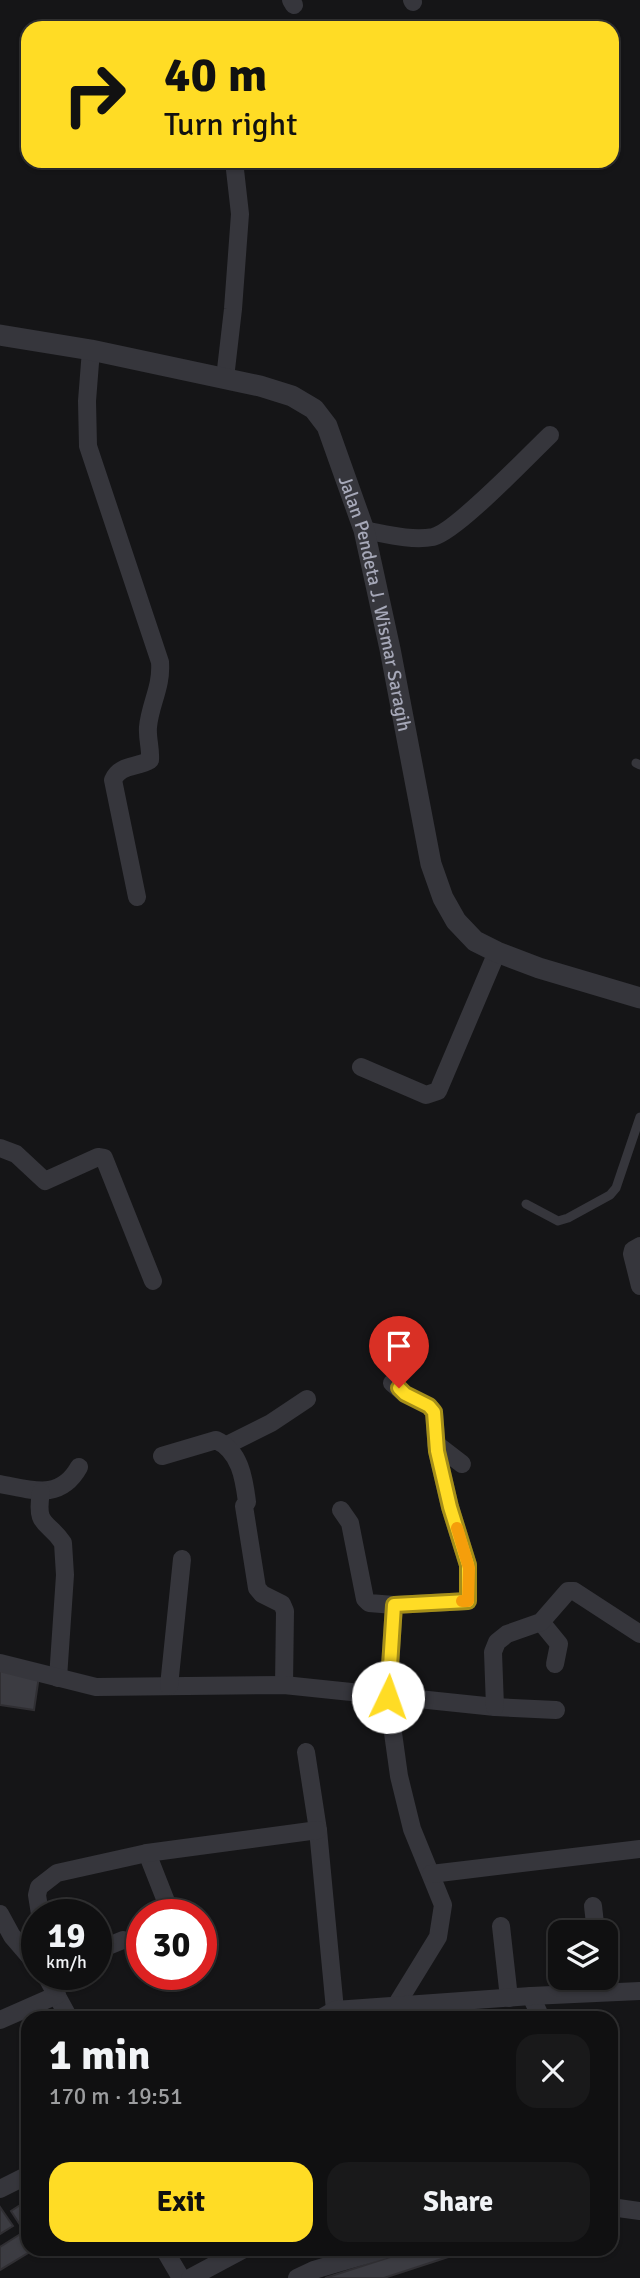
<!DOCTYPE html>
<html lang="en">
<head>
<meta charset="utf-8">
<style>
	body { margin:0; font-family:Signika,sans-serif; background:#19191a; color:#f1f3f6; height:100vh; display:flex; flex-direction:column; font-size:26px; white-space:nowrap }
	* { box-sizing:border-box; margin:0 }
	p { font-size:23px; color:#9c9d9f }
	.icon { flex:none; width:38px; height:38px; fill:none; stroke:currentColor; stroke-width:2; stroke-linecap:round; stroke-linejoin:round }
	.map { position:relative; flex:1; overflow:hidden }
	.side { position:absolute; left:21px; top:2011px; width:597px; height:245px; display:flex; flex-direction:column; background:#101011; border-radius:21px; box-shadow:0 2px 5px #0004,0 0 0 2px #303031 }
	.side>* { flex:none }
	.guide { position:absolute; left:21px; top:21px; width:598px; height:147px; border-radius:21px; box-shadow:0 2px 5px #0004,0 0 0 2px #303031; background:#ffdc25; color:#111; overflow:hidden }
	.controls { position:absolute; left:548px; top:1920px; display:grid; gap:14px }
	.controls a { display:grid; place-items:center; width:70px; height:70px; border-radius:14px; background:#101011; box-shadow:0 2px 5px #0004,0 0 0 2px #303031; font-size:35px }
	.speed { position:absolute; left:21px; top:1899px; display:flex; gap:14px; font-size:35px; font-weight:700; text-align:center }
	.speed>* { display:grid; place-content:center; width:91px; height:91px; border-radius:50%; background:#101011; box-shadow:0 2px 5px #0004,0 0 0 2px #303031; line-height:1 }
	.speed small { font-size:18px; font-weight:400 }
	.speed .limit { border:10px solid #d22; background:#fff; color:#111 }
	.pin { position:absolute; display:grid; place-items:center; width:60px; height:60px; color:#fff; margin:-72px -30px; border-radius:50% 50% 50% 0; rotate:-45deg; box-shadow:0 0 7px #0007 }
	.pin .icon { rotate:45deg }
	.me { position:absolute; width:77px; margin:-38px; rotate:3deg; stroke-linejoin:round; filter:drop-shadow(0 0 5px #0008) }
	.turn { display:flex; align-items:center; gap:24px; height:147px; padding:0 28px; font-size:32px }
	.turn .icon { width:91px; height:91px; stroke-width:2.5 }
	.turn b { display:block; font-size:49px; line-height:60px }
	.round { display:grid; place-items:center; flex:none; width:74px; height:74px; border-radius:21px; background:#19191a }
	.overview { display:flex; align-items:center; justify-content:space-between; height:119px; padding:0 28px }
	h1 { font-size:42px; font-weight:800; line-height:52px }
	.action { display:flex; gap:14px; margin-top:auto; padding:14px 28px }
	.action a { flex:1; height:80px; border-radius:21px; background:#ffdc25; color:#111; font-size:28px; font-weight:800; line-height:80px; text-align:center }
	.action a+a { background:#19191a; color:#f1f3f6 }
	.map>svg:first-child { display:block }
	.building { fill:#3c3c42; stroke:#302f33; stroke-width:2 }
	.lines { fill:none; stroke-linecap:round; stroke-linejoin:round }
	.service { stroke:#36363c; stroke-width:9 }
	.minor { stroke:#36363c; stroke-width:18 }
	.tertiary { stroke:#36363c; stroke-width:21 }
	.route-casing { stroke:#a68f18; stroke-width:18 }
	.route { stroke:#ffdc25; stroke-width:12 }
	.slow { stroke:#f59e0b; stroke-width:12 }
	.labels { text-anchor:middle; stroke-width:5; stroke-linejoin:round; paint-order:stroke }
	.street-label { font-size:19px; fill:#a6a8b8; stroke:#101012 }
</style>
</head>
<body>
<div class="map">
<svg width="640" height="2278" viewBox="0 0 640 2278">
	<rect width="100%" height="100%" fill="#151517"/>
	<!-- building -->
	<g class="building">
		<path d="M0,1669L39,1676L34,1710L0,1705Z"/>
		<path d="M28,2200V2237L11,2211Z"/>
		<path d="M0,2207L13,2226L0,2234Z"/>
		<path d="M22,2233L28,2242V2249L33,2250L0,2270V2247Z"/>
		<path d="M415,2249H445L448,2257L384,2278H325Z"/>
	</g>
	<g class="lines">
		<!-- service -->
		<g class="service">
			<path d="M636,763L640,765"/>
			<path d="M526,1204L558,1221L568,1218L610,1195L616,1188L640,1117"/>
		</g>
		<!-- minor -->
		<g class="minor">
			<path d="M291,0L294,5"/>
			<path d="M412,0L413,2"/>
			<path d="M91,350L87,401L88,446L160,662C162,687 150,704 148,727C147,738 151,749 150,760C137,768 120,764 113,780L137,897"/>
			<path d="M225,378L233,309L240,214L234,161"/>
			<path d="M364,530C386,534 411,541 433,537C456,532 529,455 550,435"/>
			<path d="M361,1067L426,1095L438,1091L497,952"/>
			<path d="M0,1148L16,1154L45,1181L98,1157L104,1158L153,1281"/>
			<path d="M640,1246L633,1250L632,1254L640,1286"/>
			<path d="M436,1444L462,1464"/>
			<path d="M227,1445L271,1423L307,1399"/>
			<path d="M162,1456L216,1440C240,1451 244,1478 247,1502L244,1506L257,1588L262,1594L282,1604L285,1611L284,1685"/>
			<path d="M0,1484C32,1490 60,1501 79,1467"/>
			<path d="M41,1492C35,1528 48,1520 63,1543L65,1575L58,1678"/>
			<path d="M341,1510L350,1523L365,1599L369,1603L394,1605L468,1601V1565L450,1507L437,1451L434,1412L429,1406L405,1394L392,1383"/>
			<path d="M394,1605L388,1697L399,1776L412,1829L443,1905L438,1937L395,2007"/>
			<path d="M541,1622L559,1644L555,1664"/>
			<path d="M0,1663L96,1687L284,1685L495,1707L556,1710"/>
			<path d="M169,1686L182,1559"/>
			<path d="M495,1707L493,1652L497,1642L507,1634L541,1622L568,1591H574L640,1634"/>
			<path d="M306,1752L318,1830L335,2010"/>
			<path d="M147,1853L171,1914"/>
			<path d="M431,1874L640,1849"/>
			<path d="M593,1906L596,1932"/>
			<path d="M0,1914L12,1936L37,1965"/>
			<path d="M40,1914L37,1895L39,1887L57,1873L147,1853L318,1830"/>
			<path d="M501,1926L509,1998"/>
			<path d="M96,1951L123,1940"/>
			<path d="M45,1974L69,2018"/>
			<path d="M531,1996L541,2018"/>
			<path d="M321,2018L335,2010L531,1996L640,1991"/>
			<path d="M0,2020L57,1995"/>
			<path d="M0,2189L28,2175"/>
			<path d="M611,2207L640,2211"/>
			<path d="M164,2249L181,2278"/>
			<path d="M190,2278L244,2249"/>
			<path d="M297,2278L314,2270L385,2249"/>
		</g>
		<!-- tertiary -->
		<path class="tertiary" id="s1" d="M0,335L91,350L260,386L292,396L314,409L327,426L364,530L390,649L431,864L443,898L456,921L475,941L497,952L539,968L640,998"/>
	</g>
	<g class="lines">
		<defs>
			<path id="route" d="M388,1697L394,1605L468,1601V1565L450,1507L437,1451L434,1412L429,1406L405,1394L399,1388"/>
		</defs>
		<!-- route casing -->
		<use href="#route" class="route-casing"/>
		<!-- route -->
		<use href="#route" class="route"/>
		<!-- slow -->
		<path class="slow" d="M457,1528L469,1568L468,1601H462"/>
	</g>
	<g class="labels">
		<!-- street labels -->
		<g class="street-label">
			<text dy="7" stroke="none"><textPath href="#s1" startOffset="530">Jalan Pendeta J. Wismar Saragih</textPath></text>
		</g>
	</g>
</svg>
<div class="controls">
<a><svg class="icon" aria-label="layers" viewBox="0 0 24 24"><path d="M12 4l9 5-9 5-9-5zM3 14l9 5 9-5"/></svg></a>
</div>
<div class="speed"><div>19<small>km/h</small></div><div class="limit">30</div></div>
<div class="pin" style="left:399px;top:1388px;background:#d93025"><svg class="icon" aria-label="arrive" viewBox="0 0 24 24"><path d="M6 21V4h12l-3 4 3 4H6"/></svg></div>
<svg class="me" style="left:388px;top:1697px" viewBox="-20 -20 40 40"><circle r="19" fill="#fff"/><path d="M0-13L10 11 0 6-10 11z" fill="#ffdc25"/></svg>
<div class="guide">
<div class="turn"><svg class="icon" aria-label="right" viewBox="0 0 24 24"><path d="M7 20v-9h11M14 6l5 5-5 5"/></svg><div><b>40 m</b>Turn right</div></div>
</div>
<section class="side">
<div class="overview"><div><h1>1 min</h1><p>170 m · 19:51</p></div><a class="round"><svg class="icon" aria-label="close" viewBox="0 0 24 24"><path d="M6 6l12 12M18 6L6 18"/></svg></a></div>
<div class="action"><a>Exit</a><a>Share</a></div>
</section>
</div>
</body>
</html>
